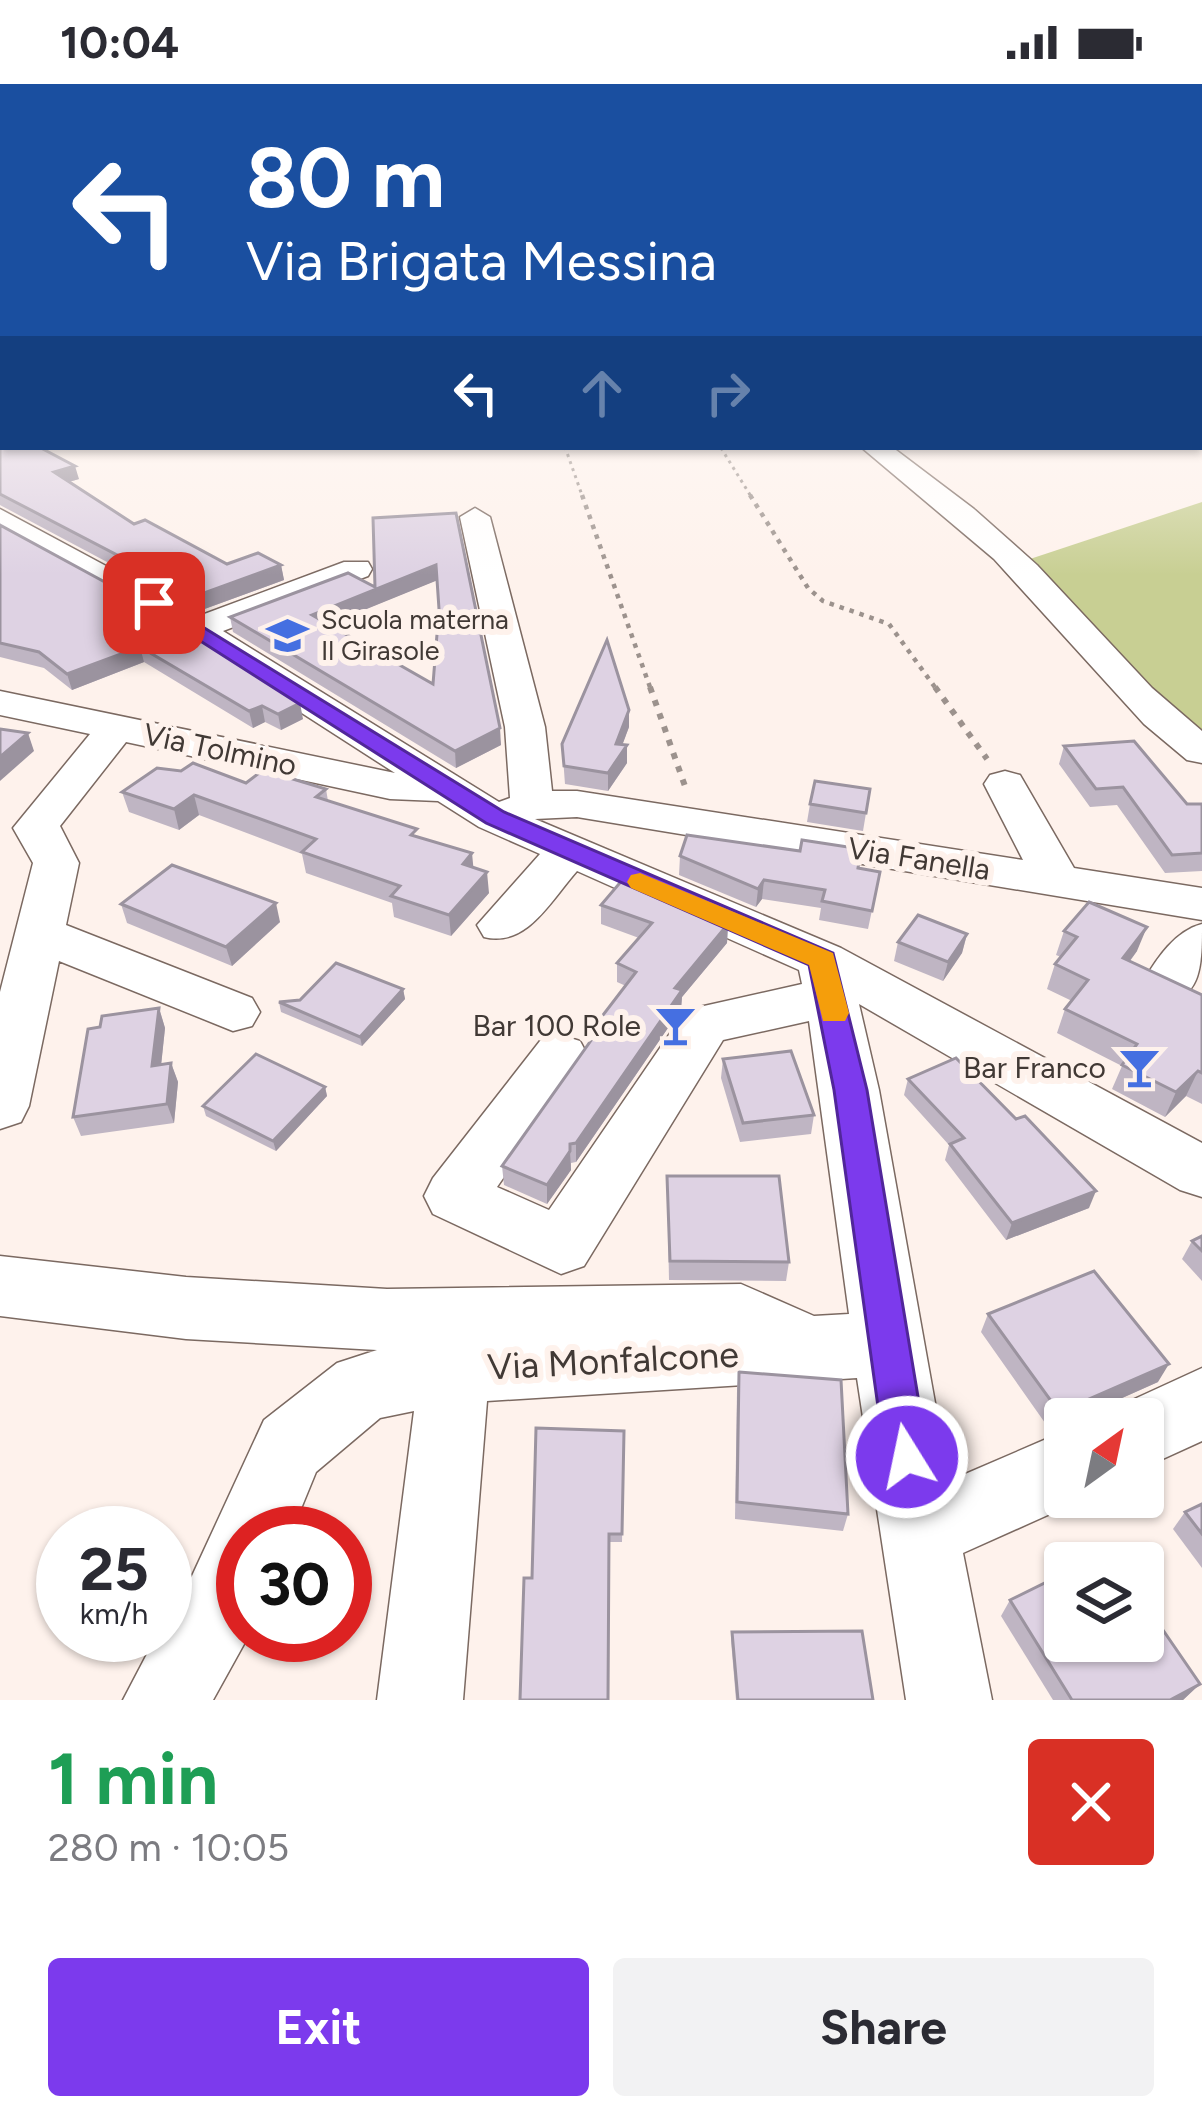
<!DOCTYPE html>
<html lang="en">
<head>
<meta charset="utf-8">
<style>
	body { margin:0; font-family:Figtree,sans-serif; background:#f2f2f3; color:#2b2b33; height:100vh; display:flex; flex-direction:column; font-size:45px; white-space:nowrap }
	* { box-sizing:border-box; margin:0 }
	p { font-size:39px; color:#7c7c81 }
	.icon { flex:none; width:66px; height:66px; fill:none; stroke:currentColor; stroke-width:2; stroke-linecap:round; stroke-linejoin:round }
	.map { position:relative; height:1616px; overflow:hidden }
	.details { display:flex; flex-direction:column; background:#fff; flex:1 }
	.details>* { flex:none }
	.guide { position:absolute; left:0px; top:0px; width:1203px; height:366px; box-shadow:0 3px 9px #0004; background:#1a4fa0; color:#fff; overflow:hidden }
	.needle { width:78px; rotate:33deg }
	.fabs { position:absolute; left:1044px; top:1314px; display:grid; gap:24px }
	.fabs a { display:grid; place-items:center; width:120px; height:120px; border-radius:12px; background:#fff; box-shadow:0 3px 9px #0004; font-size:60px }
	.speed { position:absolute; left:36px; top:1422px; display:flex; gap:24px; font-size:60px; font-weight:700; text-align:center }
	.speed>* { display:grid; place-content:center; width:156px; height:156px; border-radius:50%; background:#fff; box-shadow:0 3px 9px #0004; line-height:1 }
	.speed small { font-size:30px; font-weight:400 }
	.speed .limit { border:18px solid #d22; background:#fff; color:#111 }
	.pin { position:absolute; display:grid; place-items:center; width:102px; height:102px; color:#fff; margin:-51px; border-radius:24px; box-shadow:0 6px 18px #0006 }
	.me { position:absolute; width:132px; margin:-66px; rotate:350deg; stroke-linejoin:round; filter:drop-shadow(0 0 9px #0008) }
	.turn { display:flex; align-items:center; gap:42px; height:252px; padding:0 48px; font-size:54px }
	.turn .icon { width:156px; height:156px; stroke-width:2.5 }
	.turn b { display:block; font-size:84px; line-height:102px }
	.lanes { display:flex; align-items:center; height:114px; padding:0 48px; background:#0003; justify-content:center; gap:60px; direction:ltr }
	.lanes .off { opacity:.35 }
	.round { display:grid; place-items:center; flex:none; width:126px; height:126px; border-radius:12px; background:#f2f2f3 }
	.head { display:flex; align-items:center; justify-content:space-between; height:204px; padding:0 48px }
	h1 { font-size:72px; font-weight:700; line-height:90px; color:#1e9e55 }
	.cta { display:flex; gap:24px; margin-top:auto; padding:24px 48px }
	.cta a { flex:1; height:138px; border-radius:12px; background:#7c3aed; color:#fff; font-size:48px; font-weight:700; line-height:138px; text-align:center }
	.cta a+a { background:#f2f2f3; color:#2b2b33 }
	.status { display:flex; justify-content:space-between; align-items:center; height:84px; padding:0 60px; background:#fff; direction:ltr }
	.status svg { height:33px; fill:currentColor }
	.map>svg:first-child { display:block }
	.green { fill:#c8cf93 }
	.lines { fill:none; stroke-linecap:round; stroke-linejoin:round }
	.minor-casing { stroke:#7b6961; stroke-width:3 }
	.path-far2 { stroke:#9c928d; stroke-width:3; stroke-dasharray:3 4.5; stroke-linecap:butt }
	.path-far1 { stroke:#9c928d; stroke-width:4.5; stroke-dasharray:4.5 6; stroke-linecap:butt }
	.path { stroke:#9c928d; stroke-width:6; stroke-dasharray:6 8; stroke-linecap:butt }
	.minor { fill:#fff; fill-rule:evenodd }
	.wall { fill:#bfb5c3; fill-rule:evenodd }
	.shaded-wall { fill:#9b939f }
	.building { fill:#ded2e3; stroke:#9b939f; stroke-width:3; fill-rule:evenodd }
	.route { fill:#7c3aed; stroke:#51269a; stroke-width:3 }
	.slow { fill:#f59e0b }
	.labels { text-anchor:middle; stroke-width:12; stroke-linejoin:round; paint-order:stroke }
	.far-poi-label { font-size:27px; fill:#413935; stroke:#fef2ec; text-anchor:start }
	.street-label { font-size:30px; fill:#413935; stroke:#fef2ec }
	.poi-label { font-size:30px; fill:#413935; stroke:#fef2ec; text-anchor:end }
	.near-street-label { font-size:36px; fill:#413935; stroke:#fef2ec }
</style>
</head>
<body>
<div class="status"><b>10:04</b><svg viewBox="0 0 49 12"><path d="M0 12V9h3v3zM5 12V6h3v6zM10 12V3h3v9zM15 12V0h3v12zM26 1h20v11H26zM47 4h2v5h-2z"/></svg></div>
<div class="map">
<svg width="1202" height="1616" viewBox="0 0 1202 1616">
	<rect width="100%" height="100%" fill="#fef2ec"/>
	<!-- green -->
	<path class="green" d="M1202,418V660L1024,477Z"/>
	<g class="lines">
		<defs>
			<g id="minor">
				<path d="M861,363H892L974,425L1037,481L1152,604L1202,647V679L1187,676L1144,640L994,475Z"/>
				<path d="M475,424L490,433L545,643L552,707H577L1023,776L984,700L990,691L1005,687L1020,691L1074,784L1202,804V836L577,733L535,735L841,864L1202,1059V1113L1180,1106L859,920L879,1006L949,1397L1065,1347V1413H1088L963,1469L992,1616H906L857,1294L487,1317L463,1616H377L414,1327L380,1334L316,1388L291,1449H243V1551H249L213,1616H123L157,1551H165V1537L192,1492L264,1336L337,1279L377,1266L186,1255L0,1232V1172L186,1193L387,1205L741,1200L814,1232L849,1230L809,937L723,956L584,1182L561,1190L433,1130L424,1112L433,1094L540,957L560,951L580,957L588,972L497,1103L549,1126L686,926L802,900L799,886L577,787C551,816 527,864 484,853L477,841L540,770L479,743L438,717L390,715L126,658L60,742L79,779L66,841L252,914L260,928L252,942L233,947L59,877L29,1022L21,1038L0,1045V908L33,779L13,744L90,650L0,631V607L395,689L142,526L0,447V425L199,532L344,478H368L372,485L368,492L223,547L499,718L510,714L505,643L460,433Z"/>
				<path d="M1202,840C1202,880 1202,927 1151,911L1143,898C1157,874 1175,847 1202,840Z"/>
				<path d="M1202,1284V1357L1143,1384V1335H1112L1117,1323Z"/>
			</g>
		</defs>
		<!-- minor casing -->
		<use href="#minor" class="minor-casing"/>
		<!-- path-far2 -->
		<g class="path-far2">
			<path d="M565,363L583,414"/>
			<path d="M721,364L752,414"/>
		</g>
		<!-- path-far1 -->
		<g class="path-far1">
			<path d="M582,411L651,606"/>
			<path d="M750,411L808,504L823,517L889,540L937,606"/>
		</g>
		<!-- path -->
		<g class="path">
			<path d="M650,603L686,705"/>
			<path d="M935,603L987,675"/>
		</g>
		<!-- minor -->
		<use href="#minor" class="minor"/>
	</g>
	<!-- wall -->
	<g class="wall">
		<path d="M0,343L79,395L69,398L134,440L227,480L281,481L284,496L199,527L0,421Z"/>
		<path d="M456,429L501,661L456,684L233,548L230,533L375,503ZM437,496L439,525L433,600L329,540Z"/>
		<path d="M0,441L303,635L281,646L265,638L253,644L144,578L72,606L44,584L0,573Z"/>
		<path d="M629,626V643L622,661H627V679L608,707L565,700L562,660Z"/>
		<path d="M1064,662L1187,720H1202V787L1165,789L1117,721L1090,723L1059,680Z"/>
		<path d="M246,699L326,705L328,717L418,753L473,783L489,809L451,852L394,833L392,819L306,789L302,770L199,731L179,746L129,728L122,708Z"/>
		<path d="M870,705L863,747L807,738L810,720Z"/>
		<path d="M680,772L858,784L880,788L868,845L819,836L821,824L762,815L756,823L679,791Z"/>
		<path d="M121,820L280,838L232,882L127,839Z"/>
		<path d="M601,821L728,840L727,859L682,913L681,925L576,1078L571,1079V1086L547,1120L504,1101L502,1082L590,957V948L626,902L617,898V879L639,854L601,840Z"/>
		<path d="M1064,847L1137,867L1130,877L1202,911V1020L1186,1012L1165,1033L1112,1005L1122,982L1057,949L1065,925L1072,917L1047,905L1055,880L1061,873L1056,871Z"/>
		<path d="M967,850L962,869L943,897L894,877L898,858Z"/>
		<path d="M403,905L405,915L362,962L281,928L279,918Z"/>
		<path d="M159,924L165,944L161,981L171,979L178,998L174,1039L81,1052L73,1033L100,943Z"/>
		<path d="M723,975L814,1031L811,1050L740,1058L721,994Z"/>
		<path d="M908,995L1089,1124L1006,1156L945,1076L949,1061L904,1011Z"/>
		<path d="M325,1003L327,1012L276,1067L206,1032L203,1022Z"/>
		<path d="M667,1092L789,1178L786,1197L669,1196Z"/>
		<path d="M1202,1152V1197L1182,1175L1192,1157Z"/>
		<path d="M988,1230L1158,1298L1075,1335H1065V1339L1050,1346L981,1248Z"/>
		<path d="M739,1288L848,1430L843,1447L735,1435L737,1306Z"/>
		<path d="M624,1347L622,1458H609L532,1494Z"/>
		<path d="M1202,1420V1484L1173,1445L1185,1428Z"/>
		<path d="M1010,1516L1200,1600L1183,1616H1053L1001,1532Z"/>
		<path d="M732,1548L873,1616H736L731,1556Z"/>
	</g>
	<!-- shaded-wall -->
	<g class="shaded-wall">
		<path d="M75,382L79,395L58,401L54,388Z"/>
		<path d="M281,481L284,496L199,527L196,512Z"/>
		<path d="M436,481L438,496L315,546L312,531Z"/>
		<path d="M140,563L144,578L72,606L67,590Z"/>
		<path d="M300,619L303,635L281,646L278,630Z"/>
		<path d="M262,622L265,638L253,644L249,627Z"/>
		<path d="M629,626V643L616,678V660Z"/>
		<path d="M500,644L501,661L456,684L455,667Z"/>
		<path d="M28,649L34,667L0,697V673Z"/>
		<path d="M627,661V679L608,707V689Z"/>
		<path d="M194,711L199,731L179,746L174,725Z"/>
		<path d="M472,769L474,790L463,780Z"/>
		<path d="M487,788L489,809L451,852L449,831Z"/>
		<path d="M764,796L762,815L756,823L758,805Z"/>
		<path d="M276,819L280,838L232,882L226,863Z"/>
		<path d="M728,840L727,859L682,913L681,925L576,1078V1059L675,904Z"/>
		<path d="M1147,843L1137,867L1114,898L1123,874Z"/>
		<path d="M967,850L962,869L943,897L948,878Z"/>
		<path d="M403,905L405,915L362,962L360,953Z"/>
		<path d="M159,924L165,944L159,1001L152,982Z"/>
		<path d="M171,979L178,998L174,1039L167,1020Z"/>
		<path d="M1198,987L1186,1012L1165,1033L1176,1008Z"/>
		<path d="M325,1003L327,1012L276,1067L273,1057Z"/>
		<path d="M570,1067L571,1086L547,1120V1101Z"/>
		<path d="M1096,1107L1089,1124L1006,1156L1012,1139Z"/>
		<path d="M1169,1280L1158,1298L1075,1335H1065V1339L1050,1346L1059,1328Z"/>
		<path d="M1200,1600L1183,1616H1170Z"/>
	</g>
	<!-- building -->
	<g class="building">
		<path d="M0,343L3,345V363H39L75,382L54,388L134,440L145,436L227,480L258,469L281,481L196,512L0,410Z"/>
		<path d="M456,429L500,644L455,667L230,533L348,489L375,503L373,434ZM436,481L439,525L433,600L312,531Z"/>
		<path d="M0,441L136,515L300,619L278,630L262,622L249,627L140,563L67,590L39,568L0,559Z"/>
		<path d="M607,556L629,626L616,660L627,661L608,689L564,682L562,660Z"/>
		<path d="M0,645L28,649L0,673Z"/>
		<path d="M1134,657L1187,720H1202V769L1172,771L1123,703L1096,705L1064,662Z"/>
		<path d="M193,679L246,699L263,686L326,705L316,713L417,745L411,751L472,769L463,780L487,788L449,831L391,812L400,802L302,768L316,755L194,711L174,725L122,708L157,684L181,687Z"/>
		<path d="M815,697L870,705L866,729L810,720Z"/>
		<path d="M687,751L800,767L802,756L861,765L858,784L880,788L872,827L822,817L825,806L764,796L758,805L680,772Z"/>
		<path d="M172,781L276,819L226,863L121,820Z"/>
		<path d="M624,794L728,840L675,904L682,906L576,1059L570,1060V1067L547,1101L502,1082L592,955L590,948L636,888L617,879L652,839L601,821Z"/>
		<path d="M1089,818L1147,843L1123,874L1202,911V989L1198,987L1176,1008L1122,981L1137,960L1065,925L1088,896L1055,880L1077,853L1064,847Z"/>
		<path d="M918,831L967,850L948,878L898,858Z"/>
		<path d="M336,879L403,905L360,953L279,918L300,916Z"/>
		<path d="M159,924L152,982L171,979L167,1020L73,1033L88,945L100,943L102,932Z"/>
		<path d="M791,967L814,1031L743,1039L723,975Z"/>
		<path d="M256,970L325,1003L273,1057L203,1022Z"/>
		<path d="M956,974L1016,1035L1025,1032L1096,1107L1012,1139L950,1060L964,1054L908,995Z"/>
		<path d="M667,1092H779L789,1178L670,1177Z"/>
		<path d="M1202,1152V1167L1192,1157Z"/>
		<path d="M1094,1187L1169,1280L1059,1328L988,1230Z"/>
		<path d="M739,1288L841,1296L848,1430L737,1418Z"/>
		<path d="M536,1344L624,1347L622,1450H609L608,1616H520L524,1494H532Z"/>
		<path d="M1202,1420V1450L1185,1428Z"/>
		<path d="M1109,1467L1117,1479H1085Z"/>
		<path d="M1065,1489V1557H1143V1517L1200,1600L1170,1616H1072L1010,1516Z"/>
		<path d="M862,1547L873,1616H738L732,1548Z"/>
	</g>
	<!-- sky -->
	<linearGradient id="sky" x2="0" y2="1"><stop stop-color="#99c6f0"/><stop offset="0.54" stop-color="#fff9f6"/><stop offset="1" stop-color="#fff9f6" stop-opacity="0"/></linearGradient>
	<rect width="1202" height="491" fill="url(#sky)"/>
	<!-- route -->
	<path class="route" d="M154,513L504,728L833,869L867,1006L928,1373L922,1388L907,1395L892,1388L885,1373L834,1006L809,881L486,739L147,523L144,519Z"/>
	<!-- slow -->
	<path class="slow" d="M640,789L833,869L849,929L845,937H823L809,881L631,804L627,798L631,791Z"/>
	<!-- icons -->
	<defs>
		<symbol id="school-bare" viewBox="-9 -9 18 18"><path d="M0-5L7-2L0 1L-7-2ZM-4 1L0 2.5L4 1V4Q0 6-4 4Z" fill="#456fe1" stroke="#fef2ec" stroke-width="2.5" paint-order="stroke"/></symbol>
		<symbol id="bar-bare" viewBox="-9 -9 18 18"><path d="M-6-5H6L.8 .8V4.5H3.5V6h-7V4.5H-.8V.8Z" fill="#456fe1" stroke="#fef2ec" stroke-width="2.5" paint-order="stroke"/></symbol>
	</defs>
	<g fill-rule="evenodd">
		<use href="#school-bare" x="258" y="522" width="59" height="59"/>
		<use href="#bar-bare" x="646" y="912" width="59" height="59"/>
		<use href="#bar-bare" x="1110" y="954" width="59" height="59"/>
	</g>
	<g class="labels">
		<!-- far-poi labels -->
		<g class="far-poi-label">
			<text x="321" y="545">Scuola materna<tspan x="321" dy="31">Il Girasole</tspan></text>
		</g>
		<!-- street labels -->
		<g class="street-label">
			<text transform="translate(220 666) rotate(12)" y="10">Via Tolmino</text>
			<text transform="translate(919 775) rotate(9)" y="10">Via Fanella</text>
		</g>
		<!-- poi labels -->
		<g class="poi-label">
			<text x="641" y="952">Bar 100 Role</text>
			<text x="1106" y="994">Bar Franco</text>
		</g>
		<!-- near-street labels -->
		<g class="near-street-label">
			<text transform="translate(613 1276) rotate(-3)" y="13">Via Monfalcone</text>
		</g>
	</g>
</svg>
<div class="fabs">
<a><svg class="needle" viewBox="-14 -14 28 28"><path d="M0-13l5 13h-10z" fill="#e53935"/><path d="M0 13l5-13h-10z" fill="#7c7c81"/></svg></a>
<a><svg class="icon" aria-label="layers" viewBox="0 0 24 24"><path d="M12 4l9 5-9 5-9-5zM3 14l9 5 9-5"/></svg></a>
</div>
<div class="speed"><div>25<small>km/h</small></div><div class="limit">30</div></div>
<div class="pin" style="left:154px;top:519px;background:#d93025"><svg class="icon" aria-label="arrive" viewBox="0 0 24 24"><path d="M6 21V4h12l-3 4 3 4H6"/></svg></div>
<svg class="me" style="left:907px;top:1373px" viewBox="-20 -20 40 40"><circle r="17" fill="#7c3aed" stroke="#fff" stroke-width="3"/><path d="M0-11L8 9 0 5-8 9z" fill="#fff"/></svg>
<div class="guide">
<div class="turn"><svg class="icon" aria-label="left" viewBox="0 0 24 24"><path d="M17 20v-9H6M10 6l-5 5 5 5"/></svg><div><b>80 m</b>Via Brigata Messina</div></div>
<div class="lanes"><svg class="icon" aria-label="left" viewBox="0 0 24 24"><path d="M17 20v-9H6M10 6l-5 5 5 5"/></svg><svg class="icon off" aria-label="ahead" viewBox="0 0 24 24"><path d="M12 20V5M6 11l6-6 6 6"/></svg><svg class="icon off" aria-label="right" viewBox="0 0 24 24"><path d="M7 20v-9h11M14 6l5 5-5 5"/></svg></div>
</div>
</div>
<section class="details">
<div class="head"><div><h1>1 min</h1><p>280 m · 10:05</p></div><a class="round" style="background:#d93025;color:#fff"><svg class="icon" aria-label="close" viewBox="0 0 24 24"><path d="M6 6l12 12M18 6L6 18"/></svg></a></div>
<div class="cta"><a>Exit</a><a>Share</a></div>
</section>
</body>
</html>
